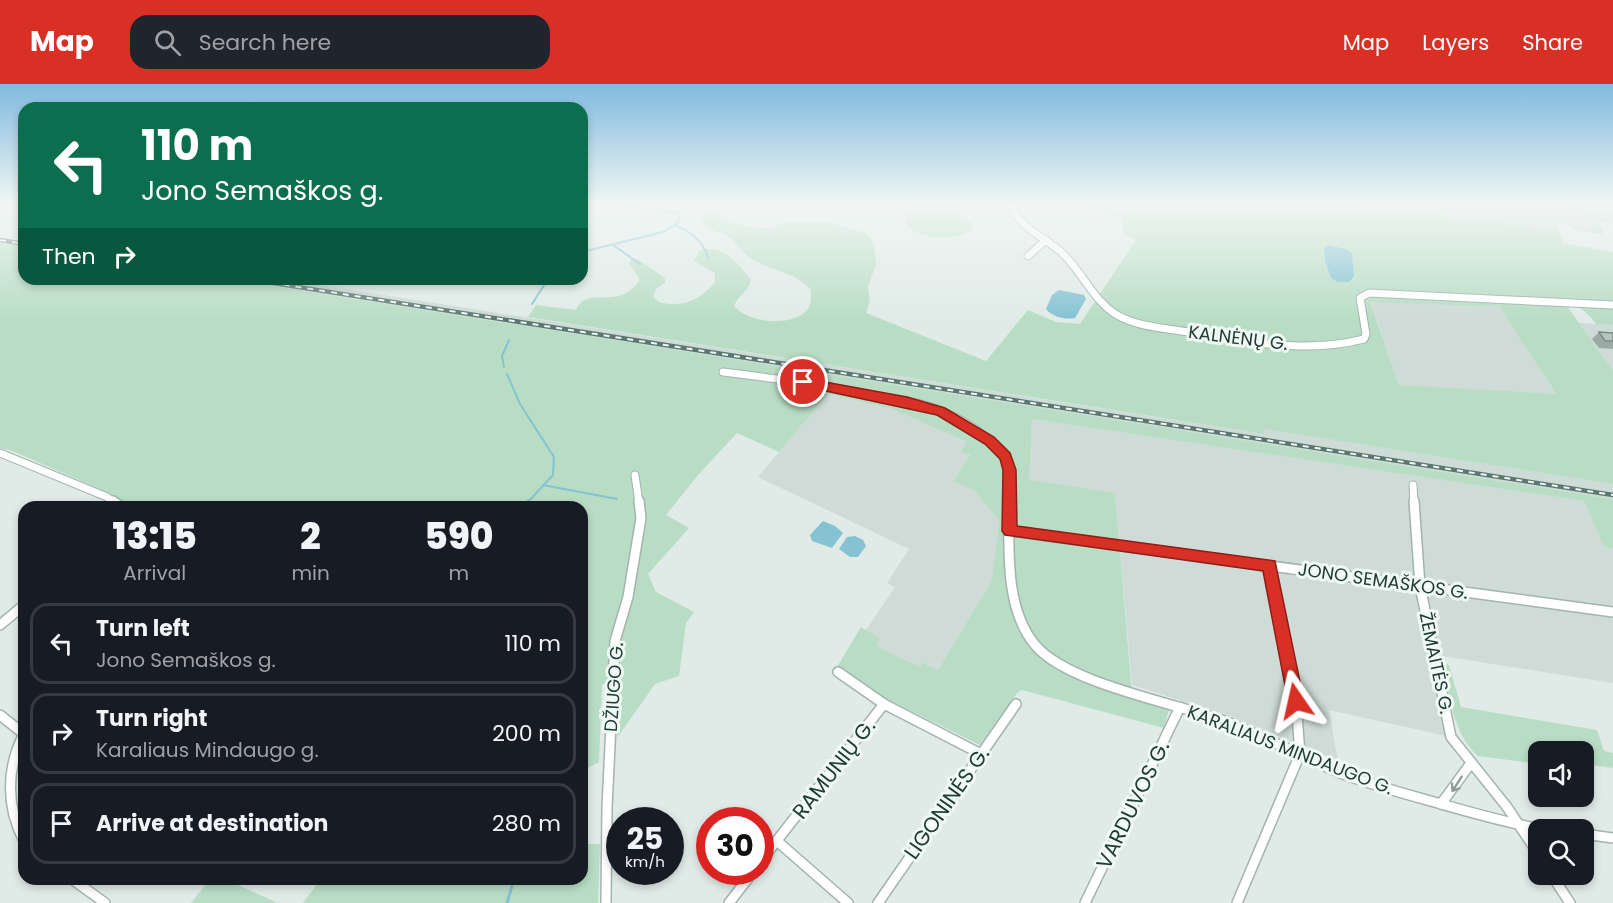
<!DOCTYPE html>
<html lang="en">
<head>
<meta charset="utf-8">
<style>
	body { margin:0; font-family:Poppins,sans-serif; background:#20242c; color:#f1f3f6; height:100vh; display:flex; flex-direction:column; font-size:22px; white-space:nowrap }
	* { box-sizing:border-box; margin:0 }
	p { font-size:20px; color:#9ea1a6 }
	.icon { flex:none; width:33px; height:33px; fill:none; stroke:currentColor; stroke-width:2; stroke-linecap:round; stroke-linejoin:round }
	.map { position:relative; flex:1; overflow:hidden }
	.details { position:absolute; left:18px; top:417px; width:570px; height:384px; display:flex; flex-direction:column; background:#171b24; border-radius:18px; box-shadow:0 3px 9px #0003 }
	.details>* { flex:none }
	.top-card { position:absolute; left:18px; top:18px; width:570px; height:183px; border-radius:18px; box-shadow:0 3px 9px #0003; background:#0b6e4f; color:#fff; overflow:hidden }
	.buttons { position:absolute; left:1528px; top:657px; display:grid; gap:12px }
	.buttons a { display:grid; place-items:center; width:66px; height:66px; border-radius:12px; background:#171b24; box-shadow:0 3px 9px #0003; font-size:30px }
	.speed { position:absolute; left:606px; top:723px; display:flex; gap:12px; font-size:30px; font-weight:700; text-align:center }
	.speed>* { display:grid; place-content:center; width:78px; height:78px; border-radius:50%; background:#171b24; box-shadow:0 3px 9px #0003; line-height:1 }
	.speed small { font-size:15px; font-weight:400 }
	.speed .limit { border:9px solid #d22; background:#fff; color:#111 }
	.pin { position:absolute; display:grid; place-items:center; width:51px; height:51px; color:#fff; margin:-26px; border:3px solid #fff; border-radius:50%; box-shadow:0 2px 6px #0007 }
	.me { position:absolute; width:66px; margin:-33px; rotate:349deg; stroke-linejoin:round; filter:drop-shadow(0 0 4px #0008) }
	.turn { display:flex; align-items:center; gap:21px; height:126px; padding:0 24px; font-size:27px }
	.turn .icon { width:78px; height:78px; stroke-width:2.5 }
	.turn b { display:block; font-size:42px; line-height:51px }
	.then { display:flex; align-items:center; height:57px; padding:0 24px; background:#0003; gap:12px; font-size:22px }
	.eta { display:flex; justify-content:space-evenly; align-items:center; height:102px; text-align:center }
	.eta b { font-size:36px; font-weight:800; line-height:42px }
	ul { padding:0; list-style:none }
	li { display:flex; align-items:center; gap:18px; height:81px; margin:0 12px 9px; padding:0 12px; border:3px solid #363941; border-radius:18px }
	li div { flex:1 }
	li b { display:block; font-size:22px }
	li em { font-style:normal }
	header { display:flex; align-items:center; gap:36px; box-sizing:border-box; height:84px; padding:0 30px; background:#d93025; color:#fff }
	header strong { font-size:28px }
	nav { display:flex; gap:33px; margin-inline-start:auto; font-size:21px }
	.search { width:420px; height:54px; background:#20242c; display:flex; align-items:center; gap:15px; box-sizing:border-box; padding:0 21px; border-radius:18px; color:#9ea1a6; font-size:22px }
	.map>svg:first-child { display:block }
	.built { fill:#cedbd6 }
	.green { fill:#b8ddc4; fill-rule:evenodd }
	.water { fill:#85c2d2 }
	.lines { fill:none; stroke-linecap:round; stroke-linejoin:round }
	.stream-far1 { stroke:#85c2d2; stroke-width:2 }
	.stream { stroke:#85c2d2; stroke-width:3 }
	.minor-far1-casing { stroke:#a3b3ae; stroke-width:9 }
	.minor-casing { stroke:#a3b3ae; stroke-width:12 }
	.minor-far1 { stroke:#fff; stroke-width:7 }
	.minor { stroke:#fff; stroke-width:9 }
	.rail-casing { stroke:#5a7871; stroke-width:4.5 }
	.rail { stroke:#f0f8f4; stroke-width:2; stroke-dasharray:6; stroke-linecap:butt }
	.wall { fill:#9caaa5 }
	.building { fill:#b5c6c0; stroke:#7f8b86; stroke-width:1.5 }
	.oneway { stroke:#909e9a }
	.route { fill:#d93025; stroke:#8d1f18; stroke-width:1.5 }
	.labels { text-anchor:middle; stroke-width:6; stroke-linejoin:round; paint-order:stroke }
	.street-label { font-size:18px; fill:#203c36; stroke:#f0f8f4 }
	.near-street-label { font-size:21px; fill:#203c36; stroke:#f0f8f4 }
</style>
</head>
<body>
<header>
<strong>Map</strong>
<div class="search"><svg class="icon" aria-label="search" viewBox="0 0 24 24"><circle cx="10" cy="10" r="6"/><path d="M15 15l6 6"/></svg>Search here</div>
<nav><a>Map</a><a>Layers</a><a>Share</a></nav>
</header>
<div class="map">
<svg width="1613" height="819" viewBox="0 0 1613 819">
	<rect width="100%" height="100%" fill="#e0ebe7"/>
	<!-- built -->
	<g class="built">
		<path d="M1363,121H1548L1589,126L1599,145L1558,140L1559,147Z"/>
		<path d="M229,195H283L1263,350V345L1613,400V415Z"/>
		<path d="M1370,217L1501,223L1556,311L1399,301Z"/>
		<path d="M1579,239L1613,241V286Z"/>
		<path d="M828,310L892,325L967,358L974,406L999,437L992,496L938,586L924,578L920,583L875,562L880,554L866,546L895,503L887,499L909,465L758,393Z"/>
		<path d="M1032,335L1584,417L1604,463L1613,464V599L1435,571L1451,653L1329,626L1338,677L1230,632L1132,601L1115,409L1028,397Z"/>
	</g>
	<!-- green -->
	<g class="green">
		<path d="M705,121H719V132L734,140L761,144H772L789,138H831L867,150L874,160L876,180L868,203L870,216L866,229L986,277L1028,226L1056,238L1080,240L1136,156L1123,149L1122,134L1082,121H1363L1559,147L1563,159L1613,168V241L1596,240C1583,221 1564,213 1541,215L1566,221L1613,286V400L1264,345V350L528,233L536,221L576,226C588,200 617,228 639,197V193L629,180L631,176L637,175L665,194V199L657,204L653,212L658,218C681,224 700,217 715,198V189L694,177L699,167C723,158 738,180 751,196C749,207 738,211 734,222C748,239 793,244 808,225C812,219 811,213 811,206C793,186 771,188 750,174C741,167 736,157 727,152C717,145 707,148 701,135ZM1328,161L1346,165L1331,194L1325,177L1324,164ZM1370,218L1500,223L1556,310L1399,301Z"/>
		<path d="M906,121H963L956,130L972,139V145C957,158 918,156 906,140Z"/>
		<path d="M1548,121H1613V139L1599,138L1604,150L1575,146L1567,141L1598,145L1589,127Z"/>
		<path d="M0,159L24,163V195H229L1613,415V464L1604,463L1584,417L1032,335L1029,396L1115,409L1132,611L1169,626L1164,644L1022,606L1018,608L980,661L879,611L837,583L861,543L880,554L876,562L920,583L923,578L938,586L992,496L999,437L974,406L954,397L970,371L961,367L967,358L892,325L828,310L779,368L737,349L698,391L666,431L689,444L648,490L656,508L694,528L686,539L679,592L655,600L617,654L620,610L602,600L599,678L582,687V423H129L109,409L10,366L0,364Z"/>
		<path d="M1442,579L1449,581L1461,623L1597,646L1604,667L1613,669V684L1584,680V668H1539V680L1478,672C1453,650 1449,610 1442,579Z"/>
		<path d="M582,760H600L598,819H303L321,795H582Z"/>
		<path d="M210,795H224L278,819H191Z"/>
	</g>
	<!-- water -->
	<g class="water">
		<path d="M1328,161L1346,165L1352,170L1354,192L1349,198H1338L1331,194L1325,177L1324,164Z"/>
		<path d="M1059,206L1084,211L1086,215L1075,234C1067,236 1052,233 1046,225L1052,211Z"/>
		<path d="M823,437L835,442L843,449L832,464L812,457L810,451Z"/>
		<path d="M855,452L863,456L866,462L858,473H850L839,465L847,453Z"/>
	</g>
	<g class="lines">
		<!-- stream-far1 -->
		<g class="stream-far1">
			<path d="M620,121L680,129"/>
			<path d="M676,142C692,148 703,157 708,174"/>
			<path d="M613,161L640,180"/>
			<path d="M582,168L663,148L678,139L681,121"/>
			<path d="M532,220L548,195"/>
			<path d="M504,283L502,272L509,256"/>
			<path d="M507,290L520,320L554,373L553,391L527,419"/>
			<path d="M543,401L617,415"/>
		</g>
		<!-- stream -->
		<g class="stream">
			<path d="M523,423L528,417"/>
			<path d="M507,819L514,795"/>
		</g>
		<defs>
			<g id="minor-far1">
				<path d="M1011,121C1020,144 1042,152 1060,167C1082,186 1092,216 1117,231C1138,243 1165,244 1188,248C1247,258 1305,270 1364,255L1366,250L1360,214L1369,209L1613,221"/>
				<path d="M1028,172L1046,156"/>
				<path d="M723,288C773,294 823,301 872,311C893,315 914,317 934,324C961,334 993,352 1006,378C1012,390 1009,406 1009,419"/>
				<path d="M0,369L107,413L115,419"/>
				<path d="M635,391L639,419"/>
				<path d="M1413,401L1414,419"/>
			</g>
			<g id="minor">
				<path d="M113,417L121,423"/>
				<path d="M1009,417C1009,463 1004,525 1036,562C1069,600 1175,619 1224,637C1264,652 1301,672 1340,689C1369,700 1398,708 1427,716C1466,727 1506,739 1546,746"/>
				<path d="M1414,417L1420,502L1451,653L1507,723L1539,771"/>
				<path d="M1010,447L1613,528"/>
				<path d="M0,541L24,521"/>
				<path d="M838,588L884,620L981,670"/>
				<path d="M0,631L24,650"/>
				<path d="M24,650C6,684 6,723 24,757"/>
				<path d="M1441,720L1471,679"/>
				<path d="M1584,750L1613,754"/>
				<path d="M777,757L848,819"/>
				<path d="M760,778L884,620"/>
				<path d="M1551,790L1570,819"/>
				<path d="M72,795L105,819"/>
				<path d="M606,819L607,724L615,557L628,513L641,434L639,417"/>
				<path d="M729,819L753,788"/>
				<path d="M878,819L1016,620"/>
				<path d="M1085,819L1180,623"/>
				<path d="M1237,819L1300,670L1296,617L1270,482"/>
			</g>
		</defs>
		<!-- minor-far1 casing -->
		<use href="#minor-far1" class="minor-far1-casing"/>
		<!-- minor casing -->
		<use href="#minor" class="minor-casing"/>
		<!-- minor-far1 -->
		<use href="#minor-far1" class="minor-far1"/>
		<!-- minor -->
		<use href="#minor" class="minor"/>
		<defs>
			<g id="rail">
				<path d="M0,156L24,160"/>
				<path d="M248,195L1613,411"/>
			</g>
		</defs>
		<!-- rail casing -->
		<use href="#rail" class="rail-casing"/>
		<!-- rail -->
		<use href="#rail" class="rail"/>
	</g>
	<!-- wall -->
	<path class="wall" d="M1599,248L1613,249V265L1599,264L1592,255Z"/>
	<!-- building -->
	<path class="building" d="M1599,248L1613,249V257H1605Z"/>
	<!-- one-way arrows -->
	<defs><path id="oneway-shaft" d="M-6 0H5M1.5-3L5.5 0L1.5 3" fill="none" stroke-width="1.6" stroke-linecap="round" stroke-linejoin="round" transform="scale(1.5)"/></defs>
	<use class="oneway" href="#oneway-shaft" transform="translate(1457 700) rotate(123)"/>
	<!-- sky -->
	<linearGradient id="sky" x2="0" y2="1"><stop stop-color="#80badf"/><stop offset="0.51" stop-color="#f1f6f4"/><stop offset="1" stop-color="#f1f6f4" stop-opacity="0"/></linearGradient>
	<rect width="1613" height="236" fill="url(#sky)"/>
	<!-- route -->
	<path class="route" d="M803,294L907,313L945,324L994,353L1010,369L1016,386L1017,442L1275,477L1304,617L1301,622L1296,625L1290,622L1288,617L1263,487L1005,451L1002,447L1003,386L1000,375L985,360L937,331L798,301L796,298L798,295Z"/>
	<g class="labels">
		<!-- street labels -->
		<g class="street-label">
			<text transform="translate(1238 254) rotate(7)" y="6">KALNĖNŲ G.</text>
			<text transform="translate(1383 497) rotate(8)" y="6">JONO SEMAŠKOS G.</text>
			<text transform="translate(1436 579) rotate(78)" y="6">ŽEMAITĖS G.</text>
			<text transform="translate(614 603) rotate(-86)" y="6">DŽIUGO G.</text>
			<text transform="translate(1290 666) rotate(21)" y="6">KARALIAUS MINDAUGO G.</text>
		</g>
		<!-- near-street labels -->
		<g class="near-street-label">
			<text transform="translate(834 685) rotate(-52)" y="7">RAMUNIŲ G.</text>
			<text transform="translate(947 719) rotate(-55)" y="7">LIGONINĖS G.</text>
			<text transform="translate(1133 721) rotate(-64)" y="7">VARDUVOS G.</text>
		</g>
	</g>
</svg>
<div class="buttons">
<a><svg class="icon" aria-label="sound" viewBox="0 0 24 24"><path d="M4 9h4l5-4v14l-5-4H4zM17 9q2 3 0 6"/></svg></a>
<a><svg class="icon" aria-label="search" viewBox="0 0 24 24"><circle cx="10" cy="10" r="6"/><path d="M15 15l6 6"/></svg></a>
</div>
<div class="speed"><div>25<small>km/h</small></div><div class="limit">30</div></div>
<div class="pin" style="left:803px;top:298px;background:#d93025"><svg class="icon" aria-label="arrive" viewBox="0 0 24 24"><path d="M6 21V4h12l-3 4 3 4H6"/></svg></div>
<svg class="me" style="left:1296px;top:617px" viewBox="-20 -20 40 40"><path d="M0-17L14 15 0 8-14 15z" fill="#d93025" stroke="#fff" stroke-width="4"/></svg>
<div class="top-card">
<div class="turn"><svg class="icon" aria-label="left" viewBox="0 0 24 24"><path d="M17 20v-9H6M10 6l-5 5 5 5"/></svg><div><b>110 m</b>Jono Semaškos g.</div></div>
<div class="then">Then<svg class="icon" aria-label="right" viewBox="0 0 24 24"><path d="M7 20v-9h11M14 6l5 5-5 5"/></svg></div>
</div>
<section class="details">
<div class="eta">
<div><b>13:15</b><p>Arrival</p></div>
<div><b>2</b><p>min</p></div>
<div><b>590</b><p>m</p></div>
</div>
<ul>
<li><svg class="icon" aria-label="left" viewBox="0 0 24 24"><path d="M17 20v-9H6M10 6l-5 5 5 5"/></svg><div><b>Turn left</b><p>Jono Semaškos g.</p></div><em>110 m</em></li>
<li><svg class="icon" aria-label="right" viewBox="0 0 24 24"><path d="M7 20v-9h11M14 6l5 5-5 5"/></svg><div><b>Turn right</b><p>Karaliaus Mindaugo g.</p></div><em>200 m</em></li>
<li><svg class="icon" aria-label="arrive" viewBox="0 0 24 24"><path d="M6 21V4h12l-3 4 3 4H6"/></svg><div><b>Arrive at destination</b></div><em>280 m</em></li>
</ul>
</section>
</div>
</body>
</html>
